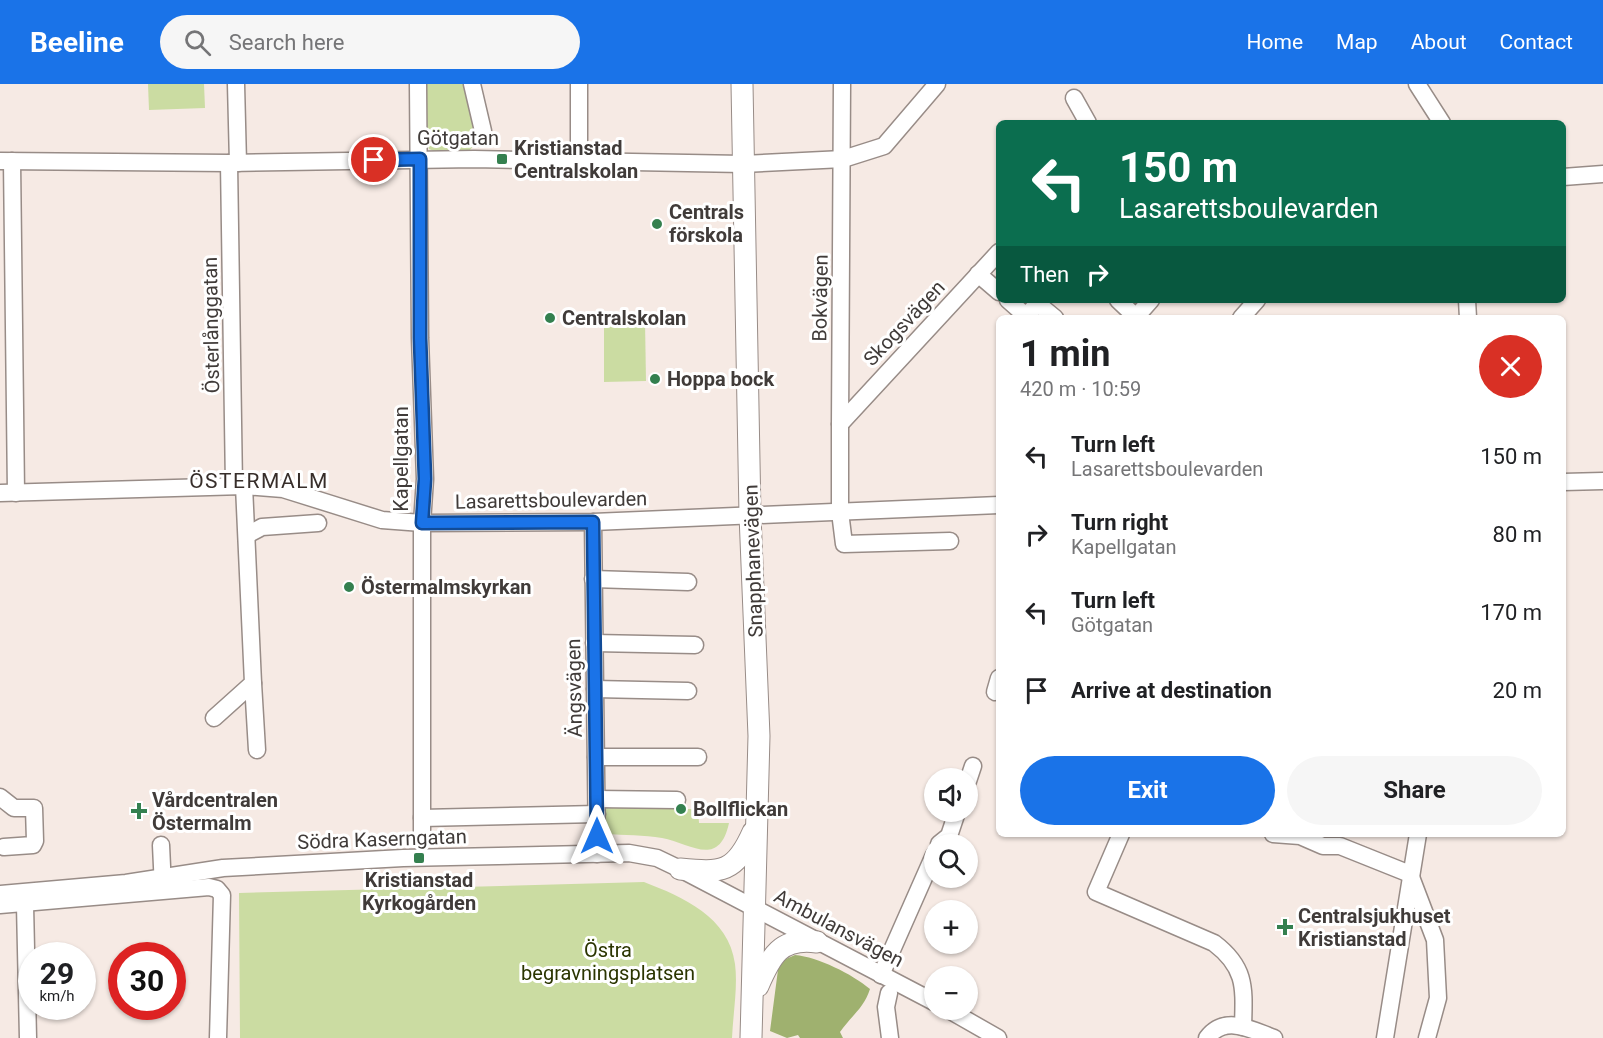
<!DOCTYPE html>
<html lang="en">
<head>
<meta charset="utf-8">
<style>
	body { margin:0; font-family:Roboto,sans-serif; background:#f6f6f6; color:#202124; height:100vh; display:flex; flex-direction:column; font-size:22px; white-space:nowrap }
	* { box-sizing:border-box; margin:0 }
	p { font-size:20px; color:#757577 }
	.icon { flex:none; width:33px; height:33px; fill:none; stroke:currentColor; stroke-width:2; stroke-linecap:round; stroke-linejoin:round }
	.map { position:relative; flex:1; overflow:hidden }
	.drawer { position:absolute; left:996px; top:231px; width:570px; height:522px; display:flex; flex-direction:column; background:#fff; border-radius:9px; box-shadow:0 2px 4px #0004 }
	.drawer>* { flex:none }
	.guide { position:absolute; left:996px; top:36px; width:570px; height:183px; border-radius:9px; box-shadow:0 2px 4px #0004; background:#0b6e4f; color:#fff; overflow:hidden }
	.buttons { position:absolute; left:924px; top:684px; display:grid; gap:12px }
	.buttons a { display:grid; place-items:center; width:54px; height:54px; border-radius:50%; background:#fff; box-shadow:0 2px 4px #0004; font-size:30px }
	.speed { position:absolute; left:18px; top:858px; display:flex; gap:12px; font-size:30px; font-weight:700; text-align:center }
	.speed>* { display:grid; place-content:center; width:78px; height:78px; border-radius:50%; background:#fff; box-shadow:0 2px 4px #0004; line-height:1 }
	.speed small { font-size:15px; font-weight:400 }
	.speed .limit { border:9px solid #d22; background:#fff; color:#111 }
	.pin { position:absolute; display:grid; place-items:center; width:51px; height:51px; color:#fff; margin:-26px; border:3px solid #fff; border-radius:50%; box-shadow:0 2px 6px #0007 }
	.me { position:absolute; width:66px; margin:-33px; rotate:0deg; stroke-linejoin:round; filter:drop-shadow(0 0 4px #0008) }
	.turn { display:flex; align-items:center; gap:21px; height:126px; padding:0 24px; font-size:27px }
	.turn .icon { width:78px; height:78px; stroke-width:2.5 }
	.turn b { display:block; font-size:42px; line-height:51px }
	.then { display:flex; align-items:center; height:57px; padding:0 24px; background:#0003; gap:12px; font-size:22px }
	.round { display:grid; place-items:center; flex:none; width:63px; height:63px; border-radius:32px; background:#f6f6f6 }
	.head { display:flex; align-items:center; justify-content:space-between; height:102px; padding:0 24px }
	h1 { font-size:36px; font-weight:700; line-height:45px }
	.action { display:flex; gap:12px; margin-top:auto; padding:12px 24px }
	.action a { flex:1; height:69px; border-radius:36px; background:#1a73e8; color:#fff; font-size:24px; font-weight:700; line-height:69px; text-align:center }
	.action a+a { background:#f6f6f6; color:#202124 }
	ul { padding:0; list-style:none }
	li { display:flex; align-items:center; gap:18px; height:78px; padding:0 24px }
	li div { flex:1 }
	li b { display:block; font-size:22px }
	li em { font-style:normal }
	header { display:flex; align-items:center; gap:36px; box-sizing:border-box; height:84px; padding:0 30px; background:#1a73e8; color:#fff }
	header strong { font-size:28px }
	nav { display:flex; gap:33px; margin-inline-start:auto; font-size:21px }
	.search { width:420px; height:54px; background:#f6f6f6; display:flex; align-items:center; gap:15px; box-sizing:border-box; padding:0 21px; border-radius:33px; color:#757577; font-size:22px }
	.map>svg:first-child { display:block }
	.green { fill:#cbdca2 }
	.forest { fill:#9fb16f }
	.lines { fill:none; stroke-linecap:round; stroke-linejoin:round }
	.minor-casing { stroke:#988c87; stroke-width:19 }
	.major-casing { stroke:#988c87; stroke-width:23 }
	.minor { stroke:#fff; stroke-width:16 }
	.major { stroke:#fff; stroke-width:21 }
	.route-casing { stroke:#114b97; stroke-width:15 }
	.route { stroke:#1a73e8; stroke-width:10 }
	.poi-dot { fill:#34804f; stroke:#fff; stroke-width:2 }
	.labels { text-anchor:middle; stroke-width:6; stroke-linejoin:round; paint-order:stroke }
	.street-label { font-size:20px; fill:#403b39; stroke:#fff }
	.poi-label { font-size:20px; font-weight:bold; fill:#403b39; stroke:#fff; text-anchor:start }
	.park-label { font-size:20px; fill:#2b3501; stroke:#fff }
	.neighbourhood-label { font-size:21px; letter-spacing:1.5px; fill:#372e2a; stroke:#fff }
</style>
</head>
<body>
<header>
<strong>Beeline</strong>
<div class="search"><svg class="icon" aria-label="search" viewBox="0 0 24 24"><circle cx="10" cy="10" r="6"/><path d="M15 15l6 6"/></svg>Search here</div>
<nav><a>Home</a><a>Map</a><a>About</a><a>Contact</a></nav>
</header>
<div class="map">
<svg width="1603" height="954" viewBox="0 0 1603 954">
	<rect width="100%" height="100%" fill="#f6eae4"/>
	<!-- green -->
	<g class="green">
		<path d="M148,0H204L205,24L149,26Z"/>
		<path d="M425,0H465C470,21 491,70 457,70C447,69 439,70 429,65L426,53Z"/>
		<path d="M604,237H645L646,297L604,298Z"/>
		<path d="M605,716H677V725H698L699,739H729C719,785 690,759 662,754C644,751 624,751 605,750Z"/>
		<path d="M644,798C683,813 729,833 735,880C738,903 733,930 732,954H240L239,809Z"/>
	</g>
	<!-- forest -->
	<path class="forest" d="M795,871C818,873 852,890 870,905C864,924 852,931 840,948L843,954H800L798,951L787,954L770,947L779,878Z"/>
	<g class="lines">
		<defs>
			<g id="minor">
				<path d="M236,0L238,79"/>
				<path d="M418,0L420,254L425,395L422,439V750"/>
				<path d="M472,0L483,47"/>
				<path d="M579,0V76"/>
				<path d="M842,0L840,340V428L844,460L950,457"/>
				<path d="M1417,0L1442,39"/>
				<path d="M1074,14L1088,39"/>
				<path d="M0,77L229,79L474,75L743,80L843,75L884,62L937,0"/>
				<path d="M12,77L16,409"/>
				<path d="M229,79L234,402"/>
				<path d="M1563,93L1603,90"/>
				<path d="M978,190L999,208"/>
				<path d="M1008,216L1026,232L1041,216"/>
				<path d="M1118,216L1136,233L1151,216"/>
				<path d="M1467,216L1468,234"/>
				<path d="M1038,220L1055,234"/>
				<path d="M1241,234L1257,216"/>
				<path d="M840,340L999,168"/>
				<path d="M1563,398L1603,397"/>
				<path d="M0,409L244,402L283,405L382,436L422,439L593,438L999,421"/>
				<path d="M593,438L597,770"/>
				<path d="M247,451L262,443L318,439"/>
				<path d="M593,495L688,498"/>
				<path d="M594,559L695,561"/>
				<path d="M253,599L257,666"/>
				<path d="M595,605L688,607"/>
				<path d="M995,608L999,594"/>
				<path d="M214,634L253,599L244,402"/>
				<path d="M596,673H698"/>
				<path d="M968,697L973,682"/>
				<path d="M0,713L14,724H34L35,757L33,761L4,763"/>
				<path d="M597,715L677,716"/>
				<path d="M422,734L597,730"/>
				<path d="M1121,750L1096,808L1214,859C1247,884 1244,905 1243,943"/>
				<path d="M1273,750L1300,752L1323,762H1340L1410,790"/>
				<path d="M939,760L949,752L957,728"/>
				<path d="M161,761L163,804"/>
				<path d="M1411,793L1435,856L1438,914L1427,954"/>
				<path d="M0,810L126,799L223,784L403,774L629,769L657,774L680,785L934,918"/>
				<path d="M0,821L209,803L217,805L222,811L218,954"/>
				<path d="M25,821L28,954"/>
				<path d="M881,891L934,771"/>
				<path d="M889,909L886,923L890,954"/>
				<path d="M949,926L998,954"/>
				<path d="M1207,954C1225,930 1252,946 1274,954"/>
				<path d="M1385,954L1418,750"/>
			</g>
			<g id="major">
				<path d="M742,0L750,431L759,652L751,954"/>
				<path d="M680,785C722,789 735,789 753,748"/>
				<path d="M758,902C771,872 780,853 817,858"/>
			</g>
		</defs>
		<!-- minor casing -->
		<use href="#minor" class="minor-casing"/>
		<!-- major casing -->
		<use href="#major" class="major-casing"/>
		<!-- minor -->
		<use href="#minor" class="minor"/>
		<!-- major -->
		<use href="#major" class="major"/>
	</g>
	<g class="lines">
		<defs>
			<path id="route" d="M374,76L420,75V254L425,395L422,439L593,438L597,752"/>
		</defs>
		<!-- route casing -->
		<use href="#route" class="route-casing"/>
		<!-- route -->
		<use href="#route" class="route"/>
	</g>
	<!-- markers -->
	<g class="poi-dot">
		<rect x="496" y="69" width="12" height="12" rx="3"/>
		<circle cx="657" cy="140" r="6"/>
		<circle cx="550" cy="234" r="6"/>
		<circle cx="655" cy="295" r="6"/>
		<circle cx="349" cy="503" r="6"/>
		<circle cx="681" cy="725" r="6"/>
		<path d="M136 718h6v6h6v6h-6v6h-6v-6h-6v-6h6z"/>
		<rect x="413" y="768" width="12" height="12" rx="3"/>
		<path d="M1282 834h6v6h6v6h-6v6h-6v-6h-6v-6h6z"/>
	</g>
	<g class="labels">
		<!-- street labels -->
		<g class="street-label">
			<text x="458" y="61">Götgatan</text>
			<text transform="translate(820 214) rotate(-89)" y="7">Bokvägen</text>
			<text transform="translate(904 239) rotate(-47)" y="7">Skogsvägen</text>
			<text transform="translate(211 241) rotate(-91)" y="7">Österlånggatan</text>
			<text transform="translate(401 375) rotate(-90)" y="7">Kapellgatan</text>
			<text transform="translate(551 416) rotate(-1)" y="7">Lasarettsboulevarden</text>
			<text transform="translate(753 477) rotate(-92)" y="7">Snapphanevägen</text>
			<text transform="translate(574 604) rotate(-91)" y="7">Ängsvägen</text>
			<text transform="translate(382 755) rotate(-2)" y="7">Södra Kaserngatan</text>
			<text transform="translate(839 844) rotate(28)" y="7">Ambulansvägen</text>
		</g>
		<!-- poi labels -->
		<g class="poi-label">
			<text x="514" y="71">Kristianstad<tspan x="514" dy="23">Centralskolan</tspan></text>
			<text x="669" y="135">Centrals<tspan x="669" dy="23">förskola</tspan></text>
			<text x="562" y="241">Centralskolan</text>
			<text x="667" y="302">Hoppa bock</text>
			<text x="361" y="510">Östermalmskyrkan</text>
			<text x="152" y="723">Vårdcentralen<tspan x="152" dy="23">Östermalm</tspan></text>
			<text x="693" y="732">Bollflickan</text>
			<text x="419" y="803" text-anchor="middle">Kristianstad<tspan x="419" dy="23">Kyrkogården</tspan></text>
			<text x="1298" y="839">Centralsjukhuset<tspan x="1298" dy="23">Kristianstad</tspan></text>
		</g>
		<!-- park labels -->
		<g class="park-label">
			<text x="608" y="873">Östra<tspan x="608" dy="23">begravningsplatsen</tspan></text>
		</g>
		<!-- neighbourhood labels -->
		<g class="neighbourhood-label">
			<text x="259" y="404">ÖSTERMALM</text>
		</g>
	</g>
</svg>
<div class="buttons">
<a><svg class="icon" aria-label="sound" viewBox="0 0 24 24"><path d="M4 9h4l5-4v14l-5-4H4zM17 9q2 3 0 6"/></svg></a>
<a><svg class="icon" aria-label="search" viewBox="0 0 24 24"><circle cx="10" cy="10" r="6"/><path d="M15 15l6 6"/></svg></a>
<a>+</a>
<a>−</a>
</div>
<div class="speed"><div>29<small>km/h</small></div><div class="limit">30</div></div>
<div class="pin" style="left:374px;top:76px;background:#d93025"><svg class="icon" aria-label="arrive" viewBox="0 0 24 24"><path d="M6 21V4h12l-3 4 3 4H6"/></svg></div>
<svg class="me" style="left:597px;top:752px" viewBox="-20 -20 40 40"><path d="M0-17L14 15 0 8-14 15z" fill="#1a73e8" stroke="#fff" stroke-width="4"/></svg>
<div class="guide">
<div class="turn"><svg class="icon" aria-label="left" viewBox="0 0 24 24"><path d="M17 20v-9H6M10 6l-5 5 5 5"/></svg><div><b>150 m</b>Lasarettsboulevarden</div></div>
<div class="then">Then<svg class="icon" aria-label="right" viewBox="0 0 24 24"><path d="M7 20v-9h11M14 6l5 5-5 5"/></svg></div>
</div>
<section class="drawer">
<div class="head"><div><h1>1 min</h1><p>420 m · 10:59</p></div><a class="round" style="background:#d93025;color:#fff"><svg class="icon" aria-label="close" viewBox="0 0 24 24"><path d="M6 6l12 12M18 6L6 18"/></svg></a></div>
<ul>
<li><svg class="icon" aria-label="left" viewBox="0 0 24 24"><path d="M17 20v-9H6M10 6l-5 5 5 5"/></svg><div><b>Turn left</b><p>Lasarettsboulevarden</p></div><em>150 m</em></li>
<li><svg class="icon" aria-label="right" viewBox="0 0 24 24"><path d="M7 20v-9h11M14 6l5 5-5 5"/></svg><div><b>Turn right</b><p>Kapellgatan</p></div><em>80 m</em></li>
<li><svg class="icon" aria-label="left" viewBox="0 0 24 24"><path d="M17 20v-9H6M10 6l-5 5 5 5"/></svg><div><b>Turn left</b><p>Götgatan</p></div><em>170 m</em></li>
<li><svg class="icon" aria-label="arrive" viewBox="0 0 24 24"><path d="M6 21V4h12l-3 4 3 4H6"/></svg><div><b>Arrive at destination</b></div><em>20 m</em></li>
</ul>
<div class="action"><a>Exit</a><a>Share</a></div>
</section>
</div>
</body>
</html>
